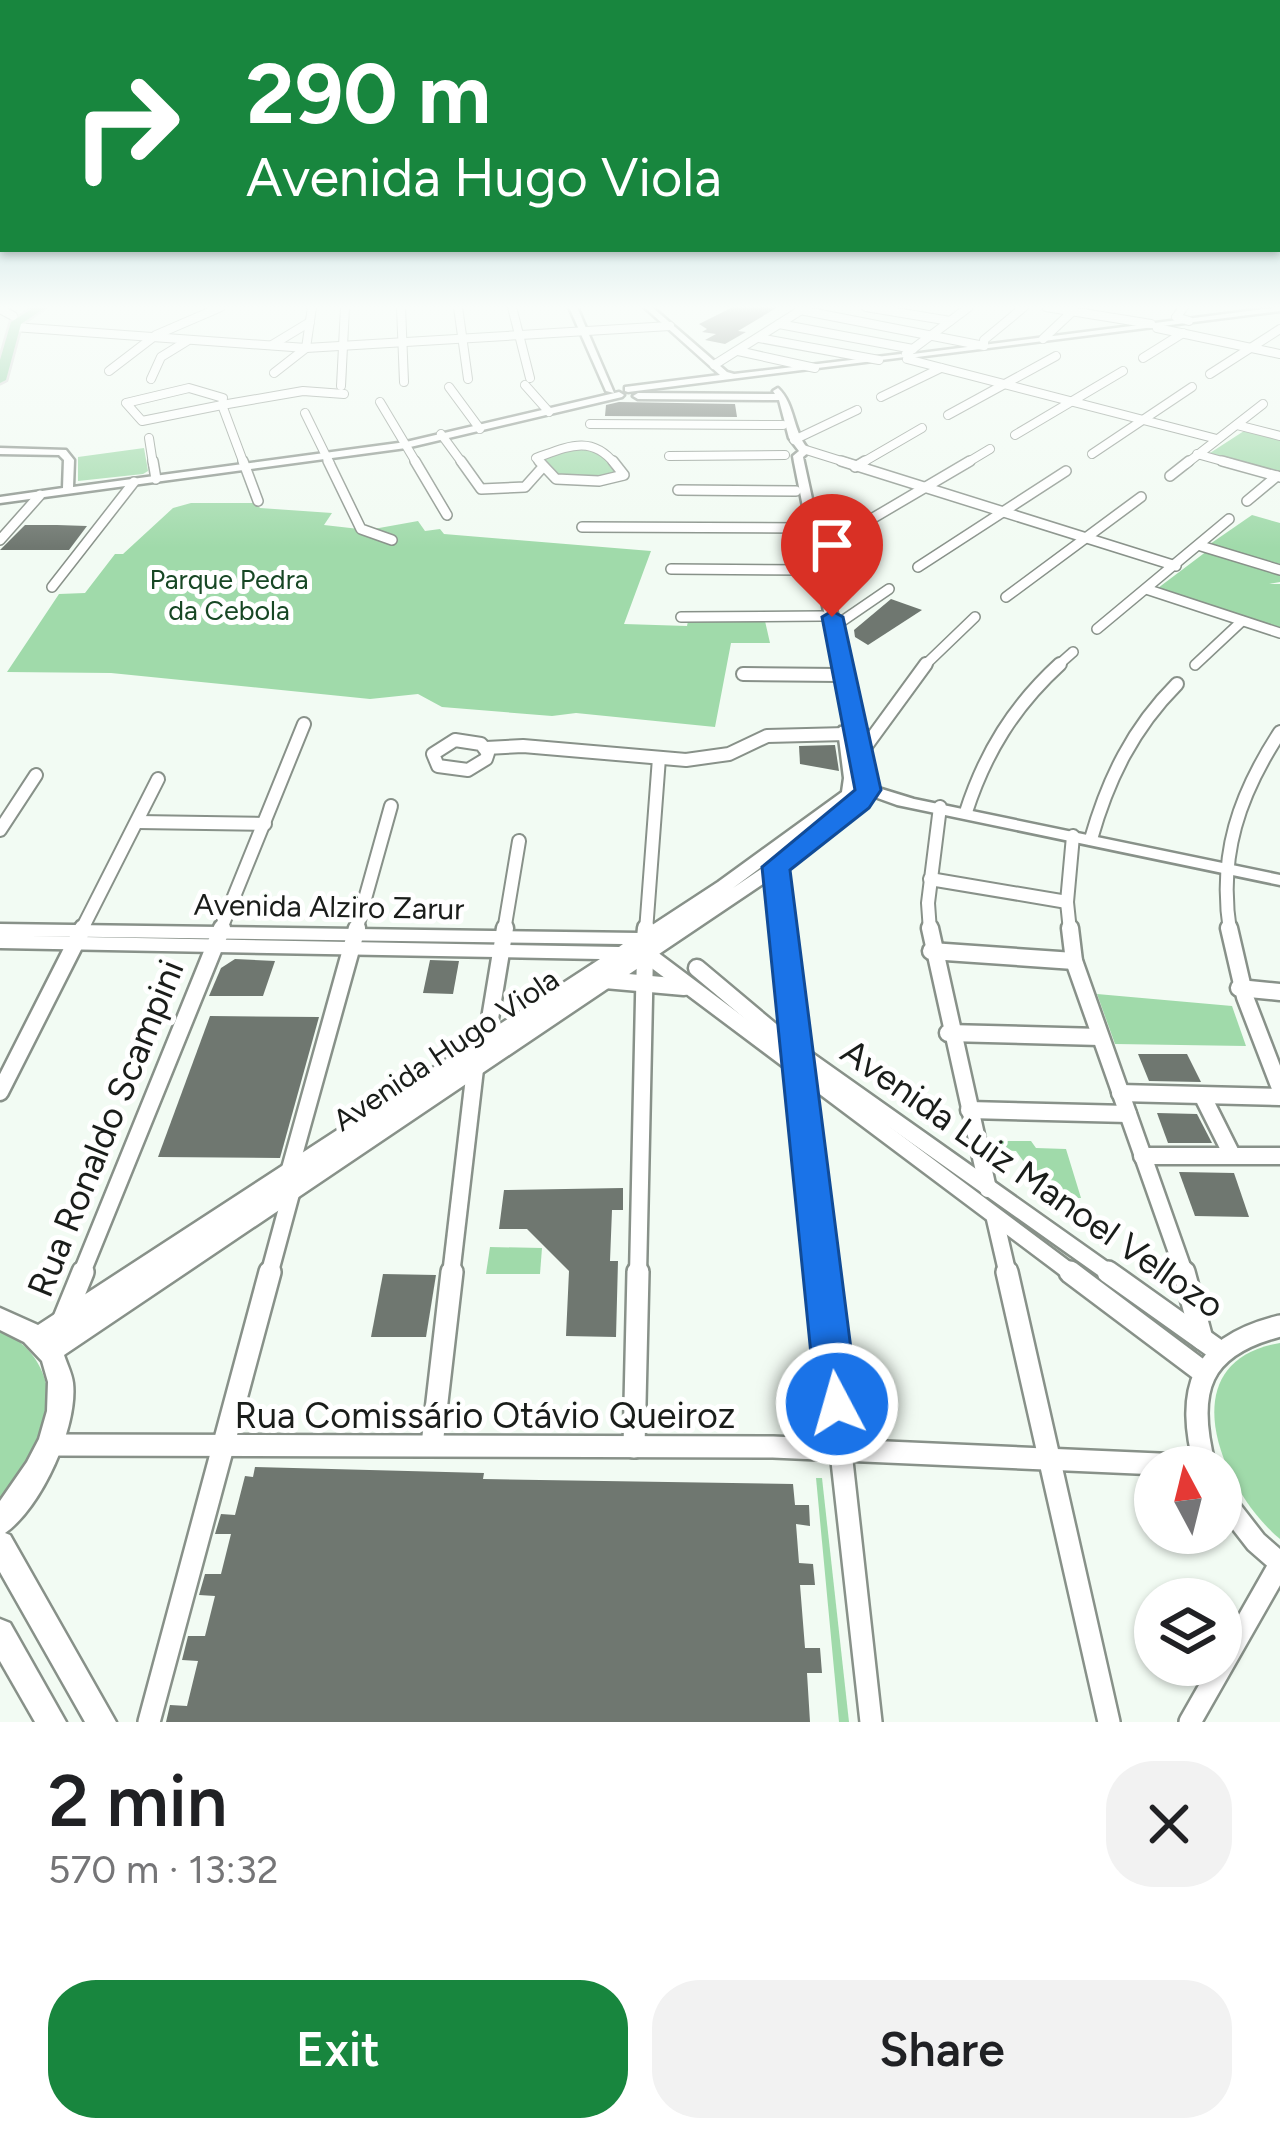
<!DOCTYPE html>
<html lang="en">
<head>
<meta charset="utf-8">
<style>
	body { margin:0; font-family:Figtree,sans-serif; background:#f2f2f2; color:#202124; height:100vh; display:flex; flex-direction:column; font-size:45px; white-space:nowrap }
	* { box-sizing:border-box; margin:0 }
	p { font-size:39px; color:#757577 }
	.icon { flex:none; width:66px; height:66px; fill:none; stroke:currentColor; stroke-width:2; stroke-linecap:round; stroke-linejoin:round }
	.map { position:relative; height:1722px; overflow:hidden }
	.panel { display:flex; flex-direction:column; background:#fff; flex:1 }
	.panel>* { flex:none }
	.banner { position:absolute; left:0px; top:0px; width:1281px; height:252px; box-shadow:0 3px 9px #0004; background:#18863e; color:#fff; overflow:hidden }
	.needle { width:78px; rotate:353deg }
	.controls { position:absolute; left:1134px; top:1446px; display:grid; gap:24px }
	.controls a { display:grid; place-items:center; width:108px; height:108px; border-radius:50%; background:#fff; box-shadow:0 3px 9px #0004; font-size:60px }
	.pin { position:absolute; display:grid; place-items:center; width:102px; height:102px; color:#fff; margin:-123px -51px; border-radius:50% 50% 50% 0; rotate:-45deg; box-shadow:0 0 12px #0007 }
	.pin .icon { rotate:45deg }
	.me { position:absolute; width:132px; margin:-66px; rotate:354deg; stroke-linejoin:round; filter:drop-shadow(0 0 9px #0008) }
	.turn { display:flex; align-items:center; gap:42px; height:252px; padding:0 48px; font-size:54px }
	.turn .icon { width:156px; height:156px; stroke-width:2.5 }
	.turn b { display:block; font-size:84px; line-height:102px }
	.round { display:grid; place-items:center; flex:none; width:126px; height:126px; border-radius:48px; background:#f2f2f2 }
	.headline { display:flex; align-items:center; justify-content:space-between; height:204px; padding:0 48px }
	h1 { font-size:72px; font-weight:600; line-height:90px }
	.primary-button { display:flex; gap:24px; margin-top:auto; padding:24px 48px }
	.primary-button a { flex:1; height:138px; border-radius:48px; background:#18863e; color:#fff; font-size:48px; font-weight:600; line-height:138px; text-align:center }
	.primary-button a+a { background:#f2f2f2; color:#202124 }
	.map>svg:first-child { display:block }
	.green { fill:#a0daaa }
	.building { fill:#6f7770 }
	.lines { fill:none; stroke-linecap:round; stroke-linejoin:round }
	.minor-far4-casing { stroke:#889189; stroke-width:10 }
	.minor-far3-casing { stroke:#889189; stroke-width:12 }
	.minor-far2-casing { stroke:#889189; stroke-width:16 }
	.minor-far1-casing { stroke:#889189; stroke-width:21 }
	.minor-casing { stroke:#889189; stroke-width:26 }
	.tertiary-casing { stroke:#889189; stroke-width:5 }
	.primary-casing { stroke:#d6d6d6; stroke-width:5 }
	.minor-far4 { stroke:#fff; stroke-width:8 }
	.minor-far3 { stroke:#fff; stroke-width:9 }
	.minor-far2 { stroke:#fff; stroke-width:12 }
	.minor-far1 { stroke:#fff; stroke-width:16 }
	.minor { stroke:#fff; stroke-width:21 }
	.tertiary { fill:#fff; fill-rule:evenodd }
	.primary { fill:#86cb9a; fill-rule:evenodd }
	.route { fill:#1a73e8; stroke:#114b97; stroke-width:3 }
	.labels { text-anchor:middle; stroke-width:10; stroke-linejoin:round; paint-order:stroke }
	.far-park-label { font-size:27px; fill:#174724; stroke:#fff }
	.street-label { font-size:30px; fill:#1a1d1a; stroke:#fff }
	.near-street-label { font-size:36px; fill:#1a1d1a; stroke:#fff }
</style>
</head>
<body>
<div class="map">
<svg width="1280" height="1722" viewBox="0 0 1280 1722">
	<rect width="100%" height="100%" fill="#f2fbf3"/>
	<!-- green -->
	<g class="green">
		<path d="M1247,429L1280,437V473L1210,453Z"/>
		<path d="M579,443L598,448L621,475L556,479L540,455Z"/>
		<path d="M144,448L148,471L143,474L78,481V457Z"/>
		<path d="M191,503H256L260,508L332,513L324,525L368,530L418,521L425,531L440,529L444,534L651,551L624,624L687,626L688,621H765L770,643H731L715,727L576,713L552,716L442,707L418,694L370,699L111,673L7,672L59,594L85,593L115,554H123L173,508Z"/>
		<path d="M1252,515L1280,523V564L1210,544Z"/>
		<path d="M1207,551L1280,573V582L1269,584H1280V629L1158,588Z"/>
		<path d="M1097,994L1232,1006L1246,1046L1115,1044Z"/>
		<path d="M996,1141H1031L1036,1148L1066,1149L1081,1198H1050L1016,1151L998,1150Z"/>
		<path d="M490,1247L542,1248L540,1274H486Z"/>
		<path d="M0,1332C44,1346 60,1401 41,1442C31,1465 14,1486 0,1506Z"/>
		<path d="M1280,1343V1539C1222,1491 1167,1362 1280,1343Z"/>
		<path d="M816,1478H822L849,1722H839Z"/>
	</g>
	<!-- building -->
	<g class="building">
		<path d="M733,307H778L738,331L746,332L725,344L705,340L716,334L702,332L707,329L699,324Z"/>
		<path d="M619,402L735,404L737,417L605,416L606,405Z"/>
		<path d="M25,525H57L87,526L69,550H0Z"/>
		<path d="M891,599L922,610L868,645L855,637L854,630Z"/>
		<path d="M835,745L839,771L800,764L799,746Z"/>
		<path d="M235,959L275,961L263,996H209L221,968Z"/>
		<path d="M430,960L459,961L453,994L423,993Z"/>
		<path d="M210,1016L319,1017L280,1158L158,1157Z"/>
		<path d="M1138,1054H1187L1201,1082L1149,1081Z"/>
		<path d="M1157,1113L1197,1114L1212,1143H1168Z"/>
		<path d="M1179,1172L1234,1173L1249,1217L1195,1216Z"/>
		<path d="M623,1188V1210H612L610,1261H618L616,1337L566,1336L569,1271L527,1229H499L504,1190Z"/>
		<path d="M383,1274L436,1275L426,1337H371Z"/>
		<path d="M255,1467L484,1473L483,1479L793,1484L795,1505H809L810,1526L796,1524L799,1563L813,1564L815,1585H800L805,1648H820L822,1673H807L810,1722H166L170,1705L187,1706L198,1661L182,1660L188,1636H205L215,1596L199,1595L205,1574H221L231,1534H215L221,1514L235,1515L245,1476L253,1477Z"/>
	</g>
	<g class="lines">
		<defs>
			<g id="minor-far4">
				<path d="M401,307L404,382"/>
				<path d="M458,307L468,379"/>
				<path d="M512,307L530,378"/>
				<path d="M866,307L950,321"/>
				<path d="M1046,307L1151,324"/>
				<path d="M1184,307L1176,317L1189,321"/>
				<path d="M0,309L13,316"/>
				<path d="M800,310L984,346V340L1024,307"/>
				<path d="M779,324L913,349"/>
				<path d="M14,327L306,348L670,326"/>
				<path d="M1157,328L1280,354"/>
				<path d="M759,338L879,360"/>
				<path d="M1043,339L1074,310"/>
				<path d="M272,345L310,322"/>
				<path d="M306,348L312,307"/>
				<path d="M738,351L815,368"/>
				<path d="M906,354L969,307"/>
				<path d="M1143,358L1183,333"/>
				<path d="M907,359L1217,439"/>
				<path d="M714,365L806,307"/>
				<path d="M109,371L156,335L221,307"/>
				<path d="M274,373L306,348"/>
				<path d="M1210,374L1280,329"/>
				<path d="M151,379L161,357L187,341"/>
				<path d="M525,385L549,412"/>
				<path d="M341,386L345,307"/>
				<path d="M449,387L480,429"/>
				<path d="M189,388L223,398L222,405L142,421L126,403Z"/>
				<path d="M881,397L941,368"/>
				<path d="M380,402L417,464"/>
				<path d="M222,405L244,464"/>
				<path d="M222,405L303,391L344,394"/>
				<path d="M305,413L330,464"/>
				<path d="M948,415L1056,356"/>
				<path d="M590,424L783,425"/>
				<path d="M1237,425L1280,436"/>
				<path d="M441,434L463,464"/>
				<path d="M1015,435L1123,371"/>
				<path d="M149,438L153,464"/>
				<path d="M794,440L857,410"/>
				<path d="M803,449L851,464"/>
				<path d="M1092,454L1192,387"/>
				<path d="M1197,454L1233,464"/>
				<path d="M669,456L785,455"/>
				<path d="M542,464L536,458C567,447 591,434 615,464"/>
				<path d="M860,464L922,428"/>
				<path d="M965,464L990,449"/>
				<path d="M1186,464L1263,404"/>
			</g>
			<g id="minor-far3">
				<path d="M153,461L156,479"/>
				<path d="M243,461L258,501"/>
				<path d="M328,461L361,529L392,540"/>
				<path d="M415,461L447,515"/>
				<path d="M461,461L481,489L525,487L542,468"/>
				<path d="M539,461L556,479L599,481L624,475L613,461"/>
				<path d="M841,461L1176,566"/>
				<path d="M1222,461L1280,477"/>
				<path d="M855,467L865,461"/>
				<path d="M1170,476L1189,461"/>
				<path d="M678,490L796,491"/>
				<path d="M1247,501L1277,476"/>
				<path d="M582,527L803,528"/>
				<path d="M0,540L40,495"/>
				<path d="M1201,546L1280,570"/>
				<path d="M817,551L970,461"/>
				<path d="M918,567L1066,471"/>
				<path d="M671,569L811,570"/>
				<path d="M52,587L134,482"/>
				<path d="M1146,589L1280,633"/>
				<path d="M1006,597L1141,497"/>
				<path d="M681,617L822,616"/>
				<path d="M835,626L889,589"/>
				<path d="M1097,629L1229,519"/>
				<path d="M1195,665L1242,621"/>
				<path d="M923,667L975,617"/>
				<path d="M1056,667L1073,652"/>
			</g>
			<g id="minor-far2">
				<path d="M743,674L838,675"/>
				<path d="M455,740L481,744L488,753L486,759L468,770L438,766L433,754Z"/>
				<path d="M486,748L523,746L686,760L729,754L767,736L846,734"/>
				<path d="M861,753L926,664"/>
				<path d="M966,812C985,753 1014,706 1060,664"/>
				<path d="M138,822L265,824"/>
				<path d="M0,830L36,775"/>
				<path d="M1091,839C1108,779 1133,728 1177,684"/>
				<path d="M776,867L783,931"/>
				<path d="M930,879L1067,902"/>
				<path d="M81,931L158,779"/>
				<path d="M220,931L304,724"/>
				<path d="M356,931L391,806"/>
				<path d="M504,931L519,841"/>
				<path d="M646,931L659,758"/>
				<path d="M930,931L928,903L940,807"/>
				<path d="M1070,931L1067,902L1073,836"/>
				<path d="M1230,931C1218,855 1239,795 1280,732"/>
			</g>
			<g id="minor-far1">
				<path d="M783,928L821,1275"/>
				<path d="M930,928L988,1189"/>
				<path d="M1070,928L1074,961L1185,1275"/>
				<path d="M1229,928L1245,997L1280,1088"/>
				<path d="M645,938L646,928"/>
				<path d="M931,951L1074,961"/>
				<path d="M645,953L1074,1275"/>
				<path d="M697,968L797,1052L1112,1275"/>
				<path d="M605,980L684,987"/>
				<path d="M1239,988L1280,992"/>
				<path d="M948,1033L1100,1037"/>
				<path d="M486,1043L505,928"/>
				<path d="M0,1092L83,928"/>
				<path d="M1120,1093L1280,1097"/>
				<path d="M1203,1097L1232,1155"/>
				<path d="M969,1110L1128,1114"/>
				<path d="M1142,1156H1280"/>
				<path d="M290,1169L357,928"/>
				<path d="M995,1219L1008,1275"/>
				<path d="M81,1275L222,928"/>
				<path d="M269,1275L292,1190"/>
				<path d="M451,1275L475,1069"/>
				<path d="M638,1275L645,953"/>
			</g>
			<g id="minor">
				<path d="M821,1272L871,1722"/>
				<path d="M1007,1272L1109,1722"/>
				<path d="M1070,1272L1203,1372"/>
				<path d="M1108,1272L1219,1351"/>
				<path d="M1184,1272L1202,1339"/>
				<path d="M63,1321L83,1272"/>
				<path d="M53,1445L773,1447L1205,1466"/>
				<path d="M432,1445L452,1272"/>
				<path d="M634,1447L638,1272"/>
				<path d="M1205,1467C1185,1390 1199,1346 1280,1326"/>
				<path d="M1221,1497L1256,1542L1280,1563"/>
				<path d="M149,1722L270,1272"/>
				<path d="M1190,1722L1280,1564"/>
			</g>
			<g id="tertiary">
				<path d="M569,307H577L614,393L606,391Z"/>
				<path d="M644,307H652L727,372L734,374L901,354L905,357L628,392L625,391V387L720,375Z"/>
				<path d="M1280,307V311L909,358L905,355Z"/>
				<path d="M778,388C796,405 792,433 810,451L803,457L804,462L875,787L914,799L1280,875V885L897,805L872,796L866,806L782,871L64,1355C67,1364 72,1374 73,1383C78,1427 41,1508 5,1533L10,1535L116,1722H85L0,1572V1501L27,1462L39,1439L47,1411L48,1382L42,1361L24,1342L0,1330V1308L38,1325L600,959L0,948V924L640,933L718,882L842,792L844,778L838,730L840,727L847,726L794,462L793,456L799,451L789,438L779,400L638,399L633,396L638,393L775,394L773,391ZM856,797L770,863L733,888L854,798ZM29,936L623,944L619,947Z"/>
				<path d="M619,392L624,395L622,397L406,448L0,503V497L63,488L64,460L59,455L0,454V448L66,450L74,460L73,487L406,442Z"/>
				<path d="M0,1619L10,1623L66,1722H35L0,1661Z"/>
			</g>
			<path id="primary" d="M35,307H46L21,324L6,380L0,383V360L11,322Z"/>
		</defs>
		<!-- minor-far4 casing -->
		<use href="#minor-far4" class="minor-far4-casing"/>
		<!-- minor-far3 casing -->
		<use href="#minor-far3" class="minor-far3-casing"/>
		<!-- minor-far2 casing -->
		<use href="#minor-far2" class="minor-far2-casing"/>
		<!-- minor-far1 casing -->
		<use href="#minor-far1" class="minor-far1-casing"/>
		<!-- minor casing -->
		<use href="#minor" class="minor-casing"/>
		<!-- tertiary casing -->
		<use href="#tertiary" class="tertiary-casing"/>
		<!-- primary casing -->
		<use href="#primary" class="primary-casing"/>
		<!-- minor-far4 -->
		<use href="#minor-far4" class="minor-far4"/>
		<!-- minor-far3 -->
		<use href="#minor-far3" class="minor-far3"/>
		<!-- minor-far2 -->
		<use href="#minor-far2" class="minor-far2"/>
		<!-- minor-far1 -->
		<use href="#minor-far1" class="minor-far1"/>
		<!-- minor -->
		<use href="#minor" class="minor"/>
		<!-- tertiary -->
		<use href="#tertiary" class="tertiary"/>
		<!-- primary -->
		<use href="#primary" class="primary"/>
	</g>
	<!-- sky -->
	<linearGradient id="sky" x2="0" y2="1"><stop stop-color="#79b5be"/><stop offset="0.56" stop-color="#f9fdfa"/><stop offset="1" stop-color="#f9fdfa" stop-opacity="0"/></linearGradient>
	<rect width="1280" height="548" fill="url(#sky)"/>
	<!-- route -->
	<path class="route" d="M832,611L843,617L881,790L869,808L790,870L858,1404L852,1418L837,1424L822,1418L816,1404L762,867L855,790L822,617Z"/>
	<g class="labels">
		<!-- far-park labels -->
		<g class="far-park-label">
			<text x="229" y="589">Parque Pedra<tspan x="229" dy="31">da Cebola</tspan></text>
		</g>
		<!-- street labels -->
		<g class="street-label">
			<text transform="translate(329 907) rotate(1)" y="10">Avenida Alziro Zarur</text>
			<text transform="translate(446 1050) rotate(-34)" y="10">Avenida Hugo Viola</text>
		</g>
		<!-- near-street labels -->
		<g class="near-street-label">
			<text transform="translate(105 1128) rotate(-68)" y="13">Rua Ronaldo Scampini</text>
			<text transform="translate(1033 1178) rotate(35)" y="13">Avenida Luiz Manoel Vellozo</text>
			<text x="485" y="1428">Rua Comissário Otávio Queiroz</text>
		</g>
	</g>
</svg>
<div class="controls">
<a><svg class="needle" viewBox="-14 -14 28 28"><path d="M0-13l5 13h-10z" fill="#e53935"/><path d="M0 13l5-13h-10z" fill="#757577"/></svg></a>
<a><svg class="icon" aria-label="layers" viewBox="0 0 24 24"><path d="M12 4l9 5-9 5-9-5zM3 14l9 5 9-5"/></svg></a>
</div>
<div class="pin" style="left:832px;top:617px;background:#d93025"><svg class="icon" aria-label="arrive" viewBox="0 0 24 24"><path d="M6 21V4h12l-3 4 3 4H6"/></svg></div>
<svg class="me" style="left:837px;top:1404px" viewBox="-20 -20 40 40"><circle r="17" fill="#1a73e8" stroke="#fff" stroke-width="3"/><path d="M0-11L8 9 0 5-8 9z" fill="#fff"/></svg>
<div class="banner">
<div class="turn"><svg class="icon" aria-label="right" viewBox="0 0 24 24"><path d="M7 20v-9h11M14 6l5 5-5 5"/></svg><div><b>290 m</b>Avenida Hugo Viola</div></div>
</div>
</div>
<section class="panel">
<div class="headline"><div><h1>2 min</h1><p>570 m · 13:32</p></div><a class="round"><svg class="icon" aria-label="close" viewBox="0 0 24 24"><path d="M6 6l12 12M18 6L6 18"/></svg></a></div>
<div class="primary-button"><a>Exit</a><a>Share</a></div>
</section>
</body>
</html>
